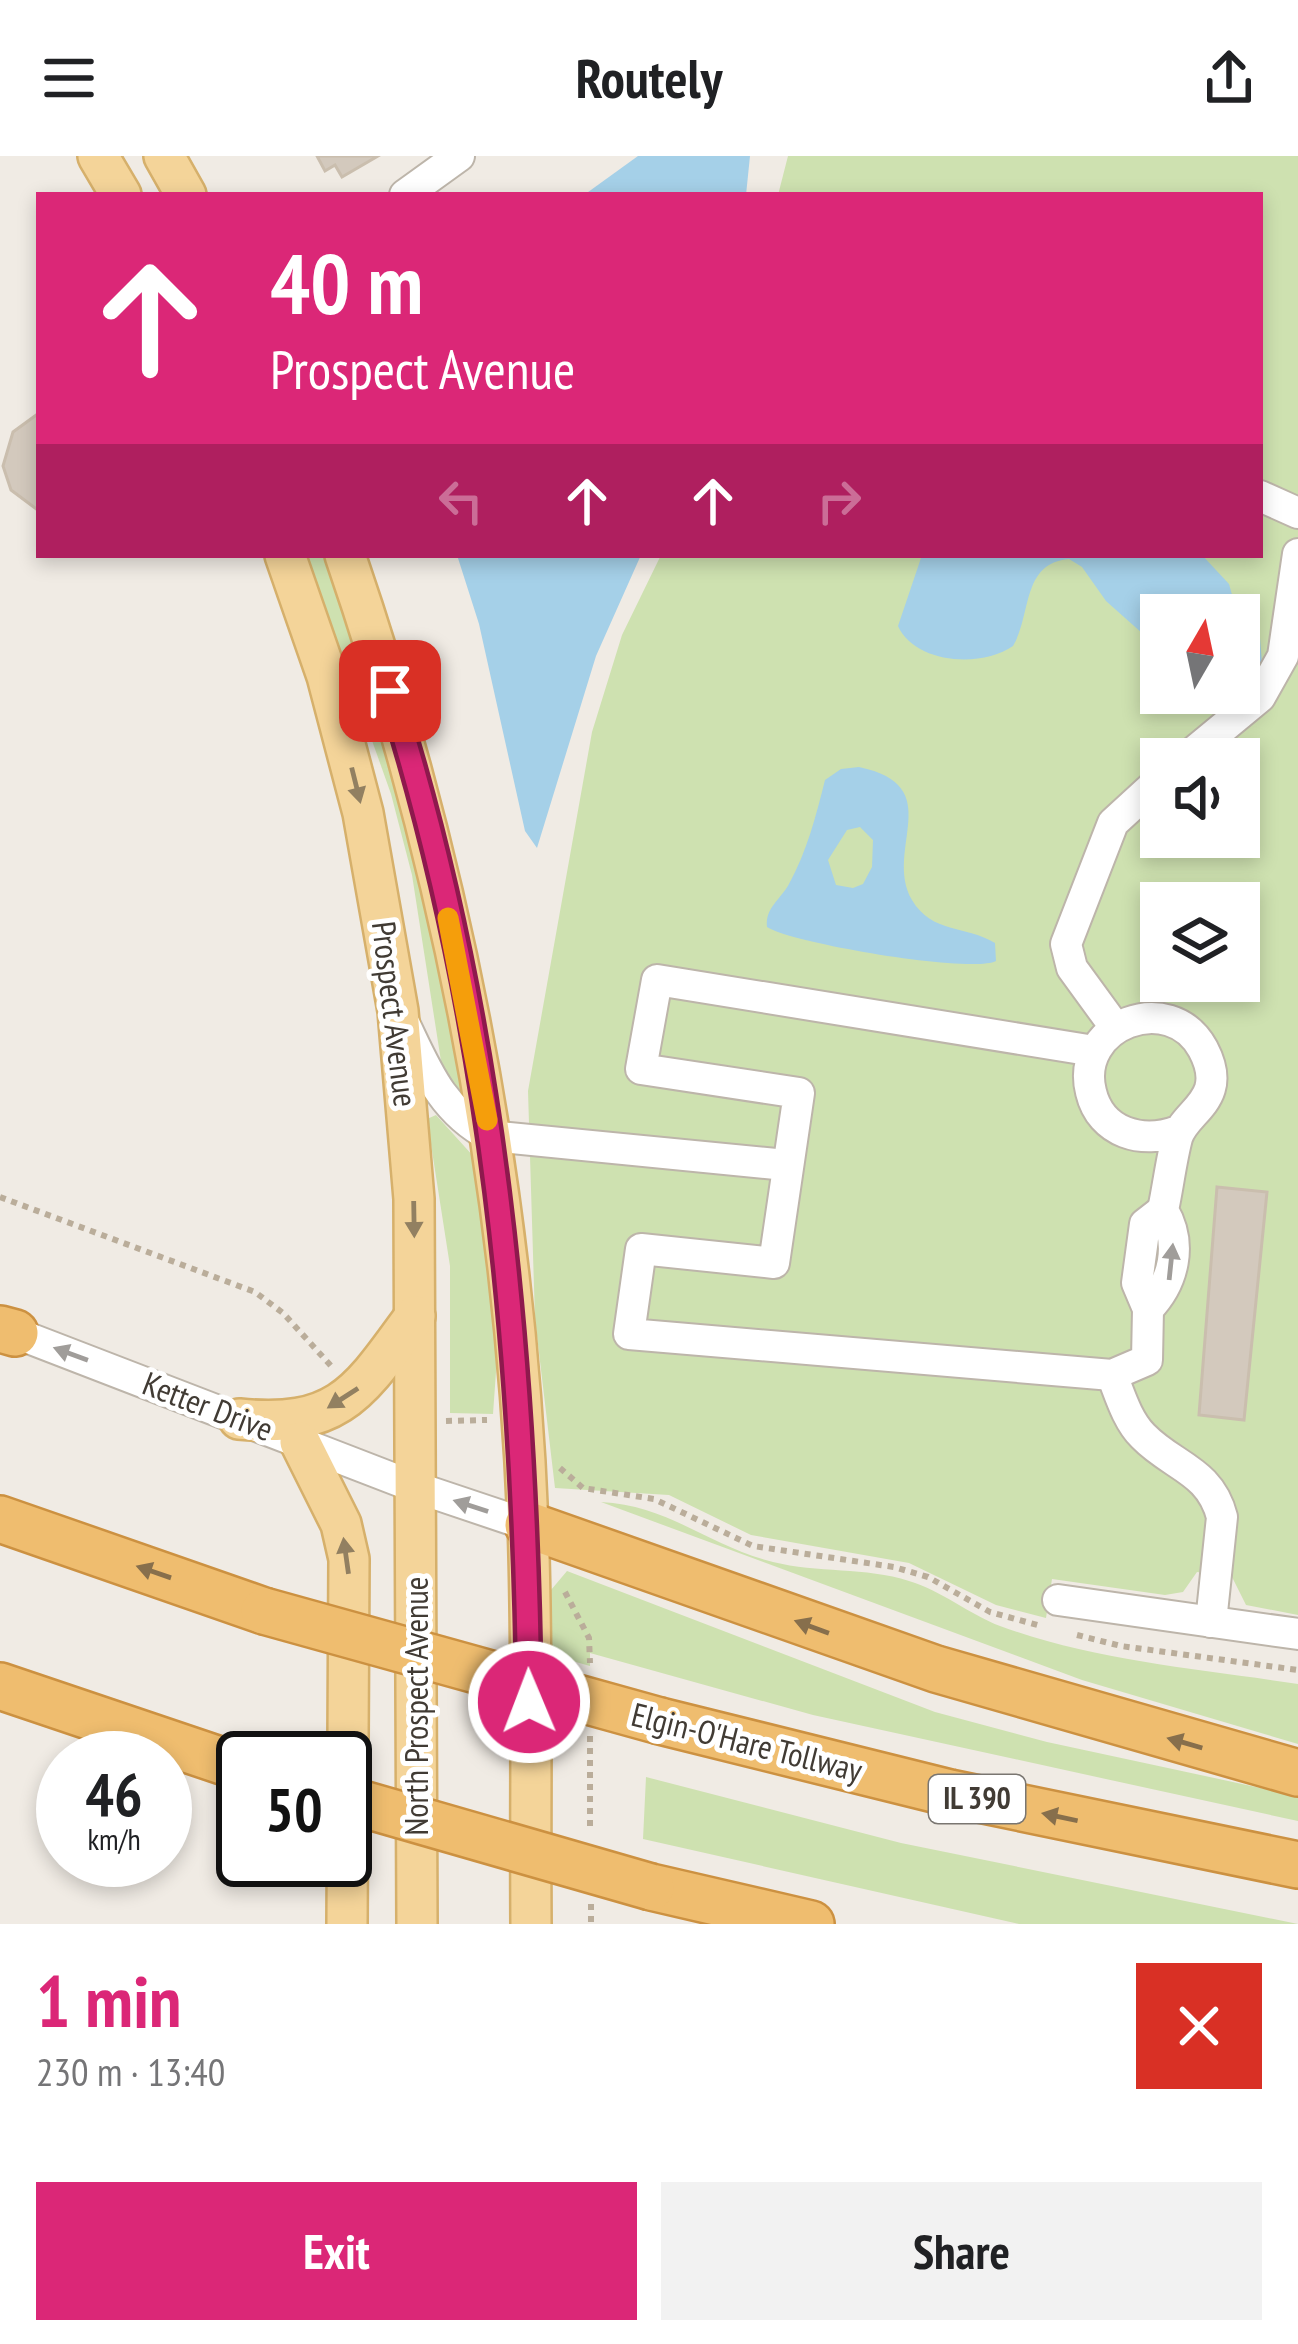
<!DOCTYPE html>
<html lang="en">
<head>
<meta charset="utf-8">
<style>
	body { margin:0; font-family:"PT Sans Narrow",sans-serif; background:#f2f2f2; color:#202124; height:100vh; display:flex; flex-direction:column; font-size:45px; white-space:nowrap }
	* { box-sizing:border-box; margin:0 }
	p { font-size:39px; color:#757577 }
	.icon { flex:none; width:66px; height:66px; fill:none; stroke:currentColor; stroke-width:2; stroke-linecap:round; stroke-linejoin:round }
	.map { position:relative; height:1768px; overflow:hidden }
	.side { display:flex; flex-direction:column; background:#fff; flex:1 }
	.side>* { flex:none }
	.top-card { position:absolute; left:36px; top:36px; width:1227px; height:366px; border-radius:0px; box-shadow:0 6px 18px #0003; background:#db2777; color:#fff; overflow:hidden }
	.needle { width:78px; rotate:9deg }
	.tools { position:absolute; left:1140px; top:438px; display:grid; gap:24px }
	.tools a { display:grid; place-items:center; width:120px; height:120px; border-radius:0px; background:#fff; box-shadow:0 6px 18px #0003; font-size:60px }
	.speed { position:absolute; left:36px; top:1575px; display:flex; gap:24px; font-size:60px; font-weight:700; text-align:center }
	.speed>* { display:grid; place-content:center; width:156px; height:156px; border-radius:50%; background:#fff; box-shadow:0 6px 18px #0003; line-height:1 }
	.speed small { font-size:30px; font-weight:400 }
	.speed .limit { border:6px solid #111; border-radius:18px; background:#fff; color:#111 }
	.pin { position:absolute; display:grid; place-items:center; width:102px; height:102px; color:#fff; margin:-51px; border-radius:24px; box-shadow:0 6px 18px #0006 }
	.me { position:absolute; width:132px; margin:-66px; rotate:359deg; stroke-linejoin:round; filter:drop-shadow(0 0 9px #0008) }
	.turn { display:flex; align-items:center; gap:42px; height:252px; padding:0 36px; font-size:54px }
	.turn .icon { width:156px; height:156px; stroke-width:2.5 }
	.turn b { display:block; font-size:84px; line-height:102px }
	.lanes { display:flex; align-items:center; height:114px; padding:0 36px; background:#0003; justify-content:center; gap:60px; direction:ltr }
	.lanes .off { opacity:.35 }
	.round { display:grid; place-items:center; flex:none; width:126px; height:126px; border-radius:0px; background:#f2f2f2 }
	.head { display:flex; align-items:center; justify-content:space-between; height:204px; padding:0 36px }
	h1 { font-size:72px; font-weight:700; line-height:90px; color:#db2777 }
	.cta { display:flex; gap:24px; margin-top:auto; padding:24px 36px }
	.cta a { flex:1; height:138px; border-radius:0px; background:#db2777; color:#fff; font-size:48px; font-weight:700; line-height:138px; text-align:center }
	.cta a+a { background:#f2f2f2; color:#202124 }
	header { display:flex; justify-content:space-between; align-items:center; height:156px; padding:0 36px; background:#fff; font-size:54px; font-weight:700 }
	.map>svg:first-child { display:block }
	.green { fill:#cee1b0; fill-rule:evenodd }
	.water { fill:#a5d0e8; fill-rule:evenodd }
	.building { fill:#d3c9bd; stroke:#cabeae; stroke-width:3 }
	.lines { fill:none; stroke-linecap:round; stroke-linejoin:round }
	.minor-casing { stroke:#bdb5aa; stroke-width:34 }
	.major-casing { stroke:#d6b06b; stroke-width:44 }
	.highway-casing { stroke:#cc9141; stroke-width:50 }
	.path { stroke:#baad9a; stroke-width:6; stroke-dasharray:6 6; stroke-linecap:butt }
	.minor { stroke:#fff; stroke-width:30 }
	.major { stroke:#f4d499; stroke-width:39 }
	.highway { stroke:#efbd6f; stroke-width:45 }
	.highway-bridge-casing { stroke:#cc9141; stroke-width:50; stroke-linecap:butt }
	.highway-bridge { stroke:#efbd6f; stroke-width:45 }
	.oneway { fill:#928061 }
	.oneway2 { fill:#a09d9a }
	.oneway3 { fill:#876f4c }
	.route-casing { stroke:#8e194d; stroke-width:30 }
	.route { stroke:#db2777; stroke-width:21 }
	.slow { stroke:#f59e0b; stroke-width:21 }
	.labels { text-anchor:middle; stroke-width:10; stroke-linejoin:round; paint-order:stroke }
	.shield { fill:#fff; stroke:#7a7671; stroke-width:3 }
	.shield-label { font-size:30px; font-weight:bold; fill:#413b34 }
	.street-label { font-size:33px; fill:#413b34; stroke:#fff }
</style>
</head>
<body>
<header><svg class="icon" aria-label="menu" viewBox="0 0 24 24"><path d="M4 6h16M4 12h16M4 18h16"/></svg>Routely<svg class="icon" aria-label="share" viewBox="0 0 24 24"><path d="M12 15V3M7 8l5-5 5 5M5 13v7h14v-7"/></svg></header>
<div class="map">
<svg width="1298" height="1768" viewBox="0 0 1298 1768">
	<rect width="100%" height="100%" fill="#f0ebe4"/>
	<!-- green -->
	<g class="green">
		<path d="M788,0H1298V1459L1246,1449L1232,1421L1197,1416L1183,1436L1165,1439L1052,1423L1046,1462L996,1449L909,1407L751,1379L669,1339L555,1332L535,1163L528,935L592,576L622,479L661,399H1260V39H778ZM1161,459H1239V537H1161ZM1161,603H1239V681H1161ZM1161,747H1239V825H1161Z"/>
		<path d="M306,399H326C391,579 431,766 467,953L443,918L412,719L391,638Z"/>
		<path d="M436,959L474,1001L497,1202L493,1258L450,1257V1110L427,963Z"/>
		<path d="M601,1346C668,1349 709,1390 773,1406C817,1417 866,1411 909,1425C942,1435 969,1458 1000,1470C1095,1505 1199,1513 1298,1528V1588L1082,1524Z"/>
		<path d="M567,1415L935,1556L1047,1586L1298,1640V1665L813,1559L590,1497V1510L551,1499V1434Z"/>
		<path d="M646,1621L901,1687L1298,1768H1019L643,1683Z"/>
	</g>
	<!-- water -->
	<g class="water">
		<path d="M638,0H750L746,39H584Z"/>
		<path d="M457,399H641L596,500L537,692L525,675L479,468Z"/>
		<path d="M922,399H1202L1229,428L1236,453L1259,468L1262,508L1241,538H1213L1239,537V459H1161V494L1106,445L1082,411L1069,403C1021,407 1032,459 1013,490C982,512 915,508 898,470Z"/>
		<path d="M859,611C949,630 883,693 912,744C932,778 966,769 995,787L996,805C971,818 791,787 767,771C765,752 780,744 789,728C807,695 816,660 825,624L841,613ZM860,671L873,684L872,711L863,728L853,732L836,729L828,704L847,674Z"/>
	</g>
	<!-- building -->
	<g class="building">
		<path d="M317,0H378L342,21L335,9L325,15Z"/>
		<path d="M39,257V355L11,334L3,310L13,276Z"/>
		<path d="M1217,1031L1267,1036L1244,1264L1199,1259Z"/>
	</g>
	<g class="lines">
		<defs>
			<g id="minor">
				<path d="M405,39L459,0"/>
				<path d="M1260,340L1298,357"/>
				<path d="M1185,603L1260,541L1283,500L1298,398"/>
				<path d="M404,867C426,913 442,955 490,980L786,1009"/>
				<path d="M1115,871L1072,812L1066,788L1113,667L1161,623"/>
				<path d="M1094,895L657,824L641,913L799,937L774,1107L641,1093L629,1178L1112,1219L1147,1204L1148,1153L1137,1127L1145,1068L1163,1054"/>
				<path d="M1148,1153C1174,1126 1183,1088 1163,1054C1168,1031 1171,1005 1177,982C1185,954 1230,944 1203,893C1170,832 1074,869 1091,936C1101,978 1143,988 1178,975"/>
				<path d="M0,1171L415,1331L528,1369"/>
				<path d="M1112,1219C1120,1239 1127,1264 1143,1280C1173,1311 1210,1314 1222,1361L1211,1466"/>
				<path d="M1058,1444L1298,1478"/>
			</g>
			<g id="major">
				<path d="M98,0L121,39"/>
				<path d="M164,0L186,39"/>
				<path d="M285,399L327,520L363,657L398,855L414,1043L417,1768"/>
				<path d="M345,399C452,711 515,1038 528,1368C533,1501 530,1635 531,1768"/>
				<path d="M239,1263C340,1273 360,1235 415,1160"/>
				<path d="M300,1286L341,1368L349,1403L347,1768"/>
			</g>
			<g id="highway">
				<path d="M0,1173L15,1177"/>
				<path d="M0,1363L264,1455"/>
				<path d="M528,1369L936,1513L1298,1617"/>
				<path d="M0,1530L243,1612"/>
				<path d="M660,1565L950,1637L1298,1709"/>
				<path d="M651,1731L811,1768"/>
			</g>
		</defs>
		<!-- minor casing -->
		<use href="#minor" class="minor-casing"/>
		<!-- major casing -->
		<use href="#major" class="major-casing"/>
		<!-- highway casing -->
		<use href="#highway" class="highway-casing"/>
		<!-- path -->
		<g class="path">
			<path d="M0,1041L255,1136L283,1157L332,1211"/>
			<path d="M446,1265L487,1264"/>
			<path d="M560,1312L583,1332L654,1343L753,1390L894,1411L928,1421L990,1456L1041,1470"/>
			<path d="M565,1436L589,1482L590,1507"/>
			<path d="M1077,1479L1121,1490L1298,1514"/>
			<path d="M590,1580V1675"/>
			<path d="M591,1748V1768"/>
		</g>
		<!-- minor -->
		<use href="#minor" class="minor"/>
		<!-- major -->
		<use href="#major" class="major"/>
		<!-- highway -->
		<use href="#highway" class="highway"/>
		<defs>
			<g id="highway-bridge">
				<path d="M264,1455L660,1565"/>
				<path d="M345,1643L651,1731"/>
			</g>
		</defs>
		<!-- highway-bridge casing -->
		<use href="#highway-bridge" class="highway-bridge-casing"/>
		<!-- highway-bridge -->
		<use href="#highway-bridge" class="highway-bridge"/>
	</g>
	<!-- one-way arrows -->
	<defs><path id="oneway-solid" d="M-6-.8H1V-3.2L6.5 0L1 3.2V.8H-6Z" transform="scale(3)"/></defs>
	<g class="oneway">
		<use href="#oneway-solid" transform="translate(356 629) rotate(76)"/>
		<use href="#oneway-solid" transform="translate(414 1063) rotate(89)"/>
		<use href="#oneway-solid" transform="translate(343 1242) rotate(147)"/>
		<use href="#oneway-solid" transform="translate(346 1400) rotate(-98)"/>
	</g>
	<g class="oneway2">
		<use href="#oneway-solid" transform="translate(1171 1106) rotate(-84)"/>
		<use href="#oneway-solid" transform="translate(71 1198) rotate(-160)"/>
		<use href="#oneway-solid" transform="translate(471 1350) rotate(-162)"/>
	</g>
	<g class="oneway3">
		<use href="#oneway-solid" transform="translate(154 1416) rotate(-161)"/>
		<use href="#oneway-solid" transform="translate(812 1471) rotate(-160)"/>
		<use href="#oneway-solid" transform="translate(1185 1587) rotate(-164)"/>
		<use href="#oneway-solid" transform="translate(1060 1661) rotate(-168)"/>
	</g>
	<g class="lines">
		<defs>
			<path id="route" d="M390,535C494,862 525,1205 529,1546"/>
		</defs>
		<!-- route casing -->
		<use href="#route" class="route-casing"/>
		<!-- route -->
		<use href="#route" class="route"/>
		<!-- slow -->
		<path class="slow" d="M448,762L487,964"/>
	</g>
	<g class="labels">
		<!-- shield labels -->
		<rect class="shield" x="929" y="1619" width="96" height="48" rx="9"/>
		<g class="shield-label">
			<text x="977" y="1653">IL 390</text>
		</g>
		<!-- street labels -->
		<g class="street-label">
			<text transform="translate(395 858) rotate(83)" y="12">Prospect Avenue</text>
			<text transform="translate(208 1250) rotate(21)" y="12">Ketter Drive</text>
			<text transform="translate(416 1550) rotate(-90)" y="12">North Prospect Avenue</text>
			<text transform="translate(747 1586) rotate(14)" y="12">Elgin-O'Hare Tollway</text>
		</g>
	</g>
</svg>
<div class="tools">
<a><svg class="needle" viewBox="-14 -14 28 28"><path d="M0-13l5 13h-10z" fill="#e53935"/><path d="M0 13l5-13h-10z" fill="#757577"/></svg></a>
<a><svg class="icon" aria-label="sound" viewBox="0 0 24 24"><path d="M4 9h4l5-4v14l-5-4H4zM17 9q2 3 0 6"/></svg></a>
<a><svg class="icon" aria-label="layers" viewBox="0 0 24 24"><path d="M12 4l9 5-9 5-9-5zM3 14l9 5 9-5"/></svg></a>
</div>
<div class="speed"><div>46<small>km/h</small></div><div class="limit">50</div></div>
<div class="pin" style="left:390px;top:535px;background:#d93025"><svg class="icon" aria-label="arrive" viewBox="0 0 24 24"><path d="M6 21V4h12l-3 4 3 4H6"/></svg></div>
<svg class="me" style="left:529px;top:1546px" viewBox="-20 -20 40 40"><circle r="17" fill="#db2777" stroke="#fff" stroke-width="3"/><path d="M0-11L8 9 0 5-8 9z" fill="#fff"/></svg>
<div class="top-card">
<div class="turn"><svg class="icon" aria-label="ahead" viewBox="0 0 24 24"><path d="M12 20V5M6 11l6-6 6 6"/></svg><div><b>40 m</b>Prospect Avenue</div></div>
<div class="lanes"><svg class="icon off" aria-label="left" viewBox="0 0 24 24"><path d="M17 20v-9H6M10 6l-5 5 5 5"/></svg><svg class="icon" aria-label="ahead" viewBox="0 0 24 24"><path d="M12 20V5M6 11l6-6 6 6"/></svg><svg class="icon" aria-label="ahead" viewBox="0 0 24 24"><path d="M12 20V5M6 11l6-6 6 6"/></svg><svg class="icon off" aria-label="right" viewBox="0 0 24 24"><path d="M7 20v-9h11M14 6l5 5-5 5"/></svg></div>
</div>
</div>
<section class="side">
<div class="head"><div><h1>1 min</h1><p>230 m · 13:40</p></div><a class="round" style="background:#d93025;color:#fff"><svg class="icon" aria-label="close" viewBox="0 0 24 24"><path d="M6 6l12 12M18 6L6 18"/></svg></a></div>
<div class="cta"><a>Exit</a><a>Share</a></div>
</section>
</body>
</html>
